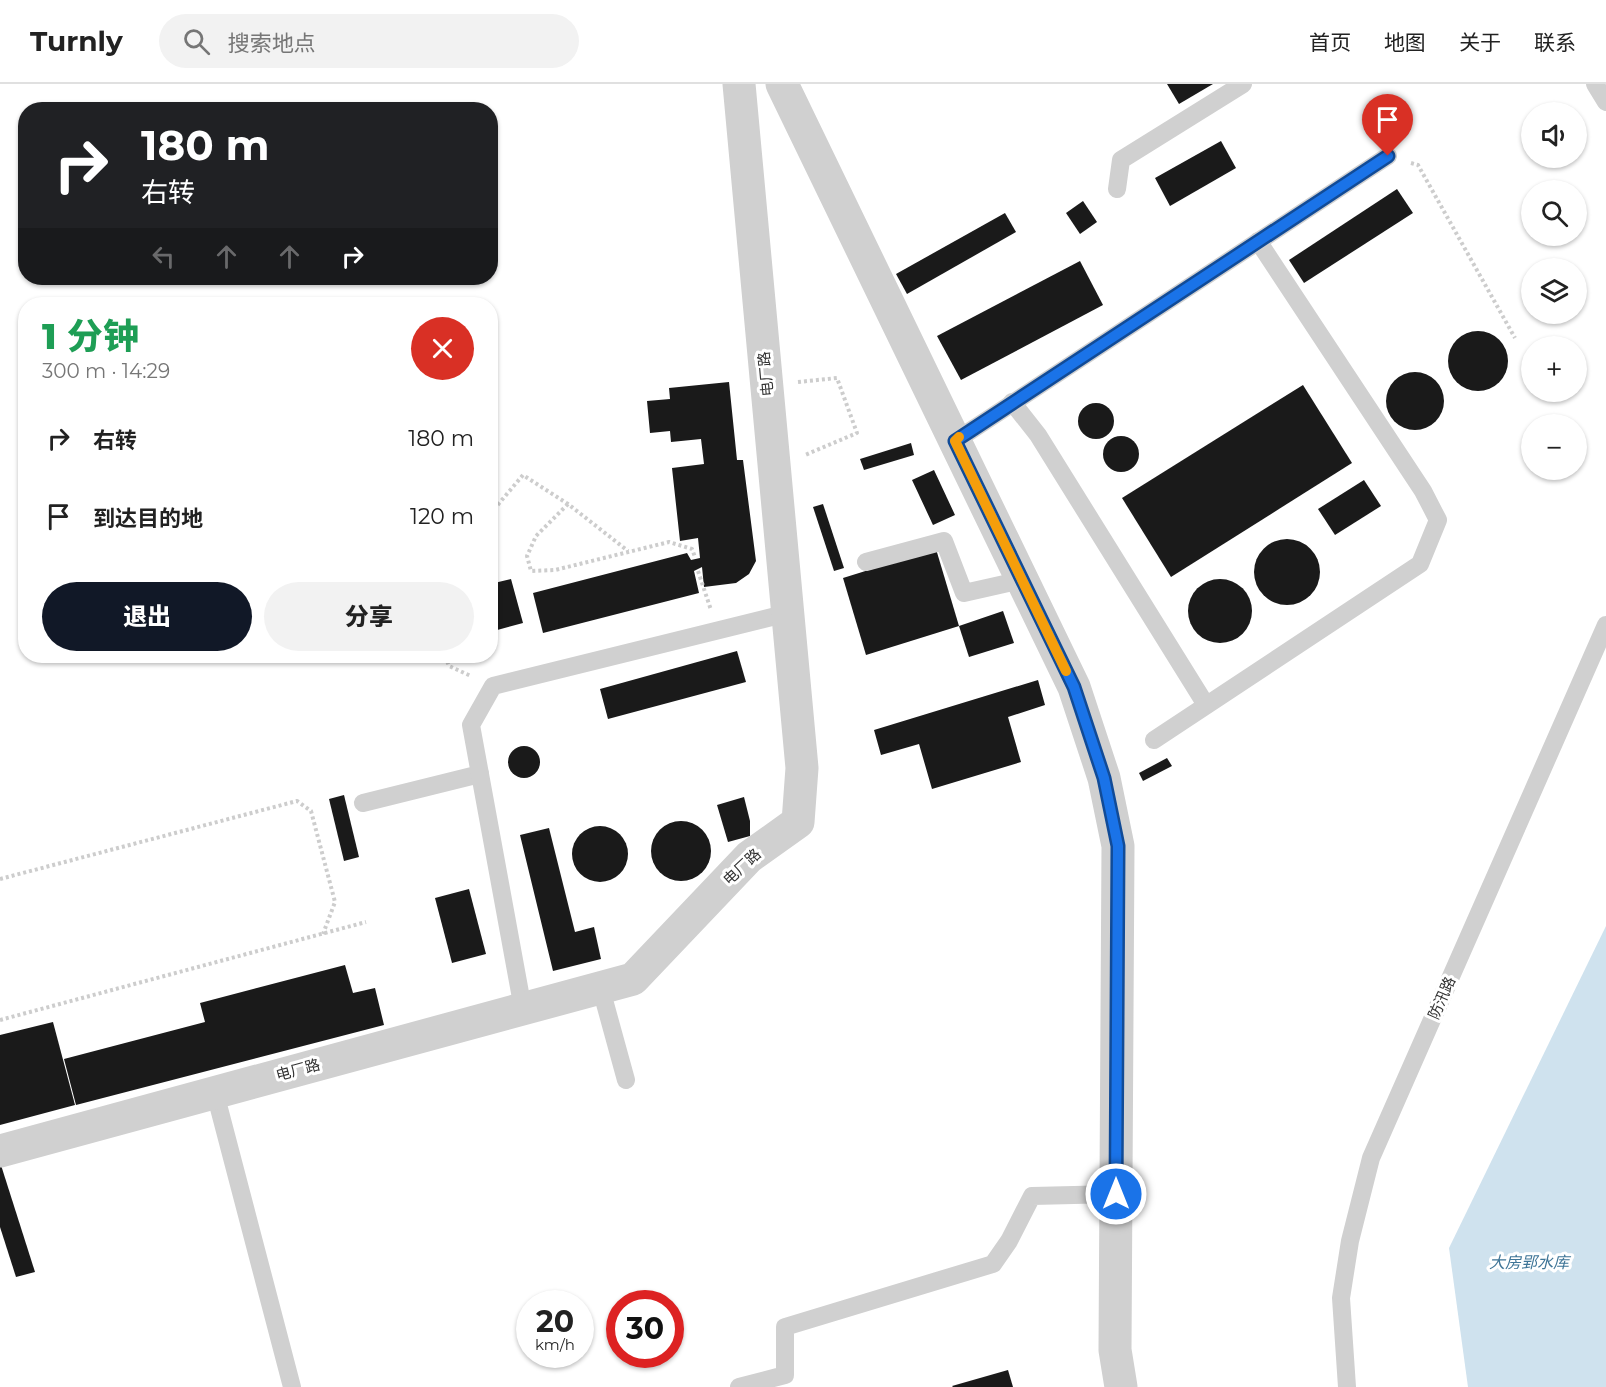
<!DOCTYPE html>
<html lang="zh">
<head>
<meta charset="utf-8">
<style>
	body { margin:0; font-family:Montserrat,"Noto Sans SC",sans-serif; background:#f2f2f2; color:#222; height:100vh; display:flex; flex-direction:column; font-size:22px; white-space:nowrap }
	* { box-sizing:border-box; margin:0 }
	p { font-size:20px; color:#767676 }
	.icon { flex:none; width:33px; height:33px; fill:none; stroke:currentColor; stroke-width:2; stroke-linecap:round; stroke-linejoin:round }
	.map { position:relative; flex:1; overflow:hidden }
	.side { position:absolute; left:18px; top:213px; width:480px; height:366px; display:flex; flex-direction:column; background:#fff; border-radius:24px; box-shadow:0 2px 4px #0004 }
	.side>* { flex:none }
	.guide { position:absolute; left:18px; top:18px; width:480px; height:183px; border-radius:24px; box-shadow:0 2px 4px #0004; background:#202124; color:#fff; overflow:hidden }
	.tools { position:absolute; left:1521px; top:18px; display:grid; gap:12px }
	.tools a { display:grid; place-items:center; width:66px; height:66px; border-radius:50%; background:#fff; box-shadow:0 2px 4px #0004; font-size:30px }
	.speed { position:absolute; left:516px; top:1206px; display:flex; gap:12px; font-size:30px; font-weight:700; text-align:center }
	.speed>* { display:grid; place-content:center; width:78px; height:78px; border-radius:50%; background:#fff; box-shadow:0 2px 4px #0004; line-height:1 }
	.speed small { font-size:15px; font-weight:400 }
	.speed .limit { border:9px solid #d22; background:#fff; color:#111 }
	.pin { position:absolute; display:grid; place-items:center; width:51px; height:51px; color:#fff; margin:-62px -26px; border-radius:50% 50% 50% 0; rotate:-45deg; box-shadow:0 0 6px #0007 }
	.pin .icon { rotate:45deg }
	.me { position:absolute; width:66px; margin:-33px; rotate:0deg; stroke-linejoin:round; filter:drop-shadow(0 0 4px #0008) }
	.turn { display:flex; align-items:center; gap:21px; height:126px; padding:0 24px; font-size:27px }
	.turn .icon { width:78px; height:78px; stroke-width:2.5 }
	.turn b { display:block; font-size:42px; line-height:51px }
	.lanes { display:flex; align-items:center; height:57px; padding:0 24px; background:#0003; justify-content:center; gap:30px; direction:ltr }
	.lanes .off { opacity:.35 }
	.round { display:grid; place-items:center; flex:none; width:63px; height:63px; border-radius:32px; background:#f2f2f2 }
	.summary { display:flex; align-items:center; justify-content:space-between; height:102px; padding:0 24px }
	h1 { font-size:36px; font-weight:800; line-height:45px; color:#1e9e55 }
	.action { display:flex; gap:12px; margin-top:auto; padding:12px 24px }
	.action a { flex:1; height:69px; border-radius:36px; background:#111827; color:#fff; font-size:24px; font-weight:800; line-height:69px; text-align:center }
	.action a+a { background:#f2f2f2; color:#222 }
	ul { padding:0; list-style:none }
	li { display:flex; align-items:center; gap:18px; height:78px; padding:0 24px }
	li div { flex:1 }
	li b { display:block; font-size:22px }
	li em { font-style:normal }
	header { display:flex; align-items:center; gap:36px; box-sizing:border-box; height:84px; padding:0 30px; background:#fff; border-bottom:2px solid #e0e0e0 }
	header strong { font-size:28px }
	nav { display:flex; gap:33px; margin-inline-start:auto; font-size:21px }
	.search { width:420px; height:54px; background:#f2f2f2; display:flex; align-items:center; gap:15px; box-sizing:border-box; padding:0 21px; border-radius:33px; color:#767676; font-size:22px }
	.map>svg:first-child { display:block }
	.water { fill:#cfe2ee }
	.building { fill:#1a1a1a }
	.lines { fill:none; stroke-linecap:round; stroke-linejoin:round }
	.path { stroke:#cdcdcd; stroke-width:4; stroke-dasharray:3 3; stroke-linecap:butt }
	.lane { stroke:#d0d0d0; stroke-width:18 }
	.street { stroke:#d0d0d0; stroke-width:33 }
	.route-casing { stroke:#114b97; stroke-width:15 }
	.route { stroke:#1a73e8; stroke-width:10 }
	.slow { stroke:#f59e0b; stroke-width:10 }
	.labels { text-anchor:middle; stroke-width:6; stroke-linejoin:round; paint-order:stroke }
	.street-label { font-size:15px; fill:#333; stroke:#fff }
	.water-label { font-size:16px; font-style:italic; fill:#3f7597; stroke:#fff }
</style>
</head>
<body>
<header>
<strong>Turnly</strong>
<div class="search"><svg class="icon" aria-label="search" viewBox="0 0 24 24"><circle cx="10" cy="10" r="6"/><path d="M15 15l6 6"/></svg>搜索地点</div>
<nav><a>首页</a><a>地图</a><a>关于</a><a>联系</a></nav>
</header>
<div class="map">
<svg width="1606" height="1303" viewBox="0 0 1606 1303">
	<rect width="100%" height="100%" fill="#fff"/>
	<!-- water -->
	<path class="water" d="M1606,842V1303H1468L1449,1164Z"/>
	<!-- building -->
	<g class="building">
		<path d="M1167,0H1213L1179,20Z"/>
		<path d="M1221,57L1236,84L1170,122L1155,94Z"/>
		<path d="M1397,105L1413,129L1304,199L1289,176Z"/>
		<path d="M1083,117L1097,138L1080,150L1066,129Z"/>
		<path d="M1005,129L1016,148L907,210L896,190Z"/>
		<path d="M1080,177L1103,221L961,296L937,252Z"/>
		<circle cx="1478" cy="277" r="30"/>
		<circle cx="1415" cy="317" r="29"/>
		<path d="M729,298L737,376H743L756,477L749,490L736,499L704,503L702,483L694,487L699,509L543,549L533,509L687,469L691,476L700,474L698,454L680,457L672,384L704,380L701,355L671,358L670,347L650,349L647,317L670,315L669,304Z"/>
		<path d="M1303,301L1352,379L1171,493L1122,414Z"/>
		<circle cx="1096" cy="337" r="18"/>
		<circle cx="1121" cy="370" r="18"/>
		<path d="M911,359L914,371L864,386L860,375Z"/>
		<path d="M934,386L955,431L933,441L912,396Z"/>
		<path d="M1364,396L1381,422L1335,451L1318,425Z"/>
		<path d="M823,420L844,484L834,487L813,423Z"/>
		<circle cx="1287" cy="488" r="33"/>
		<path d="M936,465L959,542L866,571L843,494Z"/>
		<circle cx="1220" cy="527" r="32"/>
		<path d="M511,495L523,539L490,548V500Z"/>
		<path d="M1003,527L1014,559L969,573L959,542Z"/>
		<path d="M737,567L746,598L608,635L600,605Z"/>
		<path d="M1038,596L1045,621L1008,633L1021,678L932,705L919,660L881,671L874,646Z"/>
		<circle cx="524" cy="678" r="16"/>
		<path d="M1167,674L1172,682L1143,697L1139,689Z"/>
		<path d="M344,711L359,773L344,777L329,715Z"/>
		<path d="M744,713L750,737V752L728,758L717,721Z"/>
		<circle cx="681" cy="767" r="30"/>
		<circle cx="600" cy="770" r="28"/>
		<path d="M549,744L575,848L594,843L601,875L553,887L520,751Z"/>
		<path d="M469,805L486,870L452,879L435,814Z"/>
		<path d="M345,881L353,909L375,904L384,941L76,1021L64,975L205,938L200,919Z"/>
		<path d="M53,938L75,1021L0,1041V951Z"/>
		<path d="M0,1078L35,1188L16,1193L0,1143Z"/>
		<path d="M1008,1286L1013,1303H953L952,1302Z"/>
	</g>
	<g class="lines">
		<!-- path -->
		<g class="path">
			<path d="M1411,79L1418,81L1515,254"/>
			<path d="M798,298L837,294L857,349L805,371"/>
			<path d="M568,420L536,452L527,472L531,487L555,486L669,458L692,465L695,473"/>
			<path d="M490,430L523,391L568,420L628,467"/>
			<path d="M698,487L711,526"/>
			<path d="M445,572L449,582L471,592"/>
			<path d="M0,795L297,717L311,727L335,818L323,850"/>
			<path d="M0,936L366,838"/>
		</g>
		<!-- lane -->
		<g class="lane">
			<path d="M1595,0L1606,18"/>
			<path d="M1117,105L1121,76L1243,0"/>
			<path d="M1012,318L1038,351L1206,621"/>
			<path d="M955,357L1388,72"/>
			<path d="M866,478L944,457L964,509L1022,496"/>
			<path d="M1154,656L1420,480L1438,436L1423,407L1258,157"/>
			<path d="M363,719L480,690"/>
			<path d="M601,905L626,996"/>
			<path d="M523,925L471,641L493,602L788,529"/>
			<path d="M215,1009L292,1303"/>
			<path d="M739,1303L785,1291V1243L993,1180L1009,1157L1032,1112L1116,1110"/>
			<path d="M1347,1303L1341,1214L1350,1157L1371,1074L1606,541"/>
		</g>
		<!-- street -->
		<g class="street">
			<path d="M782,0L1074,603L1104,694L1118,762L1115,1266L1121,1303"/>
			<path d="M0,1067L633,895L749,773L798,738L802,684L739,0"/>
		</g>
	</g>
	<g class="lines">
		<defs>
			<path id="route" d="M1116,1110L1118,762L1104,694L1074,603L955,357L1388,72"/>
		</defs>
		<!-- route casing -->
		<use href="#route" class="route-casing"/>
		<!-- route -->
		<use href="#route" class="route"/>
		<!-- slow -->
		<path class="slow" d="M959,353L955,357L1066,587"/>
	</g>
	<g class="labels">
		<!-- street labels -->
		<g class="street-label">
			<text transform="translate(766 290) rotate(-95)" y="5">电厂路</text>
			<text transform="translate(742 783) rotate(-43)" y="5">电厂路</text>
			<text transform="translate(1442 914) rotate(-66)" y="5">防汛路</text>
			<text transform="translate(298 986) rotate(-15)" y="5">电厂路</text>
		</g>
		<!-- water labels -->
		<g class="water-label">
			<text x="1529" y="1184">大房郢水库</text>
		</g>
	</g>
</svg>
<div class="tools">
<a><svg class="icon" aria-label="sound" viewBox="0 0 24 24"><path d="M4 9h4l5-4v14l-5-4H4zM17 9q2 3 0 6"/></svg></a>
<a><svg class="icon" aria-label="search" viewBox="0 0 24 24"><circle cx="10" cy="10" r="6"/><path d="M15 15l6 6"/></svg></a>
<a><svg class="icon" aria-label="layers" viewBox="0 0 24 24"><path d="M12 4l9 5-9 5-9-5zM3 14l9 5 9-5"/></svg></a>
<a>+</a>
<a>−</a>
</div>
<div class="speed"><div>20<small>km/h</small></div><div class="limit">30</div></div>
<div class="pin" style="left:1388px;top:72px;background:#d93025"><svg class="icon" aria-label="arrive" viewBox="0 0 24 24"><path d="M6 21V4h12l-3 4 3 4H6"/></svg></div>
<svg class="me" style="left:1116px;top:1110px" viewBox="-20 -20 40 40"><circle r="17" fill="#1a73e8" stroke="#fff" stroke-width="3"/><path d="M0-11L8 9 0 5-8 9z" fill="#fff"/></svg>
<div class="guide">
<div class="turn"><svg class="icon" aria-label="right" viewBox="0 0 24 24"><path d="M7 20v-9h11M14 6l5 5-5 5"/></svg><div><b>180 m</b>右转</div></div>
<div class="lanes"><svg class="icon off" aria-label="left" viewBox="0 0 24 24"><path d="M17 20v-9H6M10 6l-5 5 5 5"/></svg><svg class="icon off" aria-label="ahead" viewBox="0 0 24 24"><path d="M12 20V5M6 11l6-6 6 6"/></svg><svg class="icon off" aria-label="ahead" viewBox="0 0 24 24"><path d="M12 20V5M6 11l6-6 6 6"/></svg><svg class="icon" aria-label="right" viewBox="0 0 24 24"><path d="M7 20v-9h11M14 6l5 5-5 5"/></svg></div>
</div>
<section class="side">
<div class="summary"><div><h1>1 分钟</h1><p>300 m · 14:29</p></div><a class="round" style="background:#d93025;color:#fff"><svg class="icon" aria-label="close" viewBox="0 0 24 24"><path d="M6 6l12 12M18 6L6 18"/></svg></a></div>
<ul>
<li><svg class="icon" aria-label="right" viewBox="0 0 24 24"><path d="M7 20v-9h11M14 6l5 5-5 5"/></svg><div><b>右转</b></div><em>180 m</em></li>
<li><svg class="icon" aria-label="arrive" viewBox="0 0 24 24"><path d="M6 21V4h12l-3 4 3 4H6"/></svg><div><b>到达目的地</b></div><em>120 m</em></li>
</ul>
<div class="action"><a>退出</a><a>分享</a></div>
</section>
</div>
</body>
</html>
